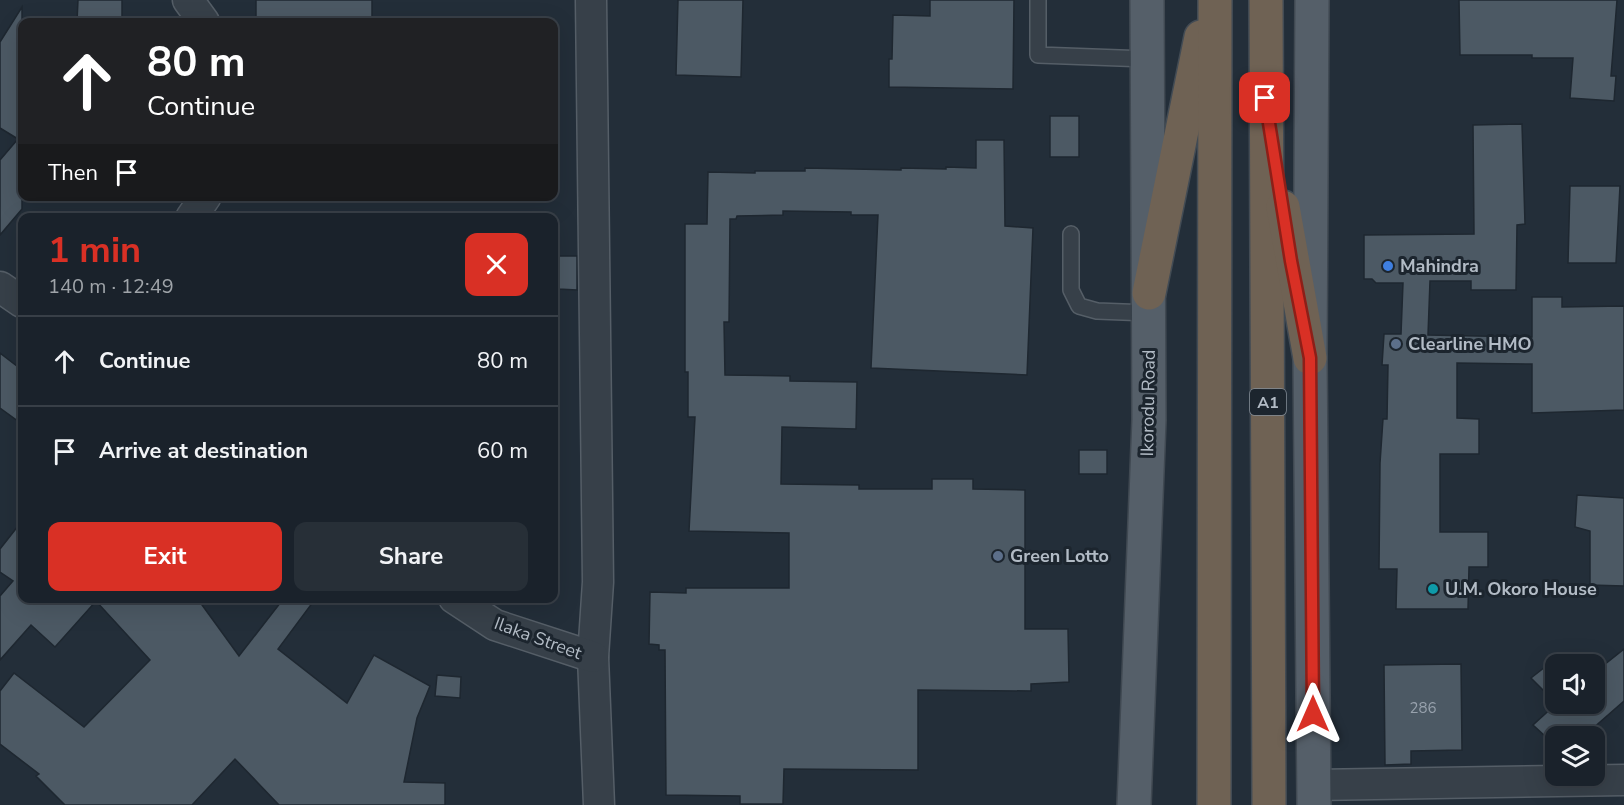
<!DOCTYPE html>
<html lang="en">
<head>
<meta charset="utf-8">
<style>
	body { margin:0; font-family:"Nunito Sans",sans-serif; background:#272f37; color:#f1f3f6; height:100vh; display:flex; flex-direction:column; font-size:22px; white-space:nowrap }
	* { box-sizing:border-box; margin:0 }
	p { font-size:20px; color:#9fa4a9 }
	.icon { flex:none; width:33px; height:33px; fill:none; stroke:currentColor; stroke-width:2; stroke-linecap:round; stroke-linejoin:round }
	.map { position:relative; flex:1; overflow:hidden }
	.side { position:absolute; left:18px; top:213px; width:540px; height:390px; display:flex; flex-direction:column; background:#1a222b; border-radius:12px; box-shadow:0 6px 24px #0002,0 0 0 2px #383f47 }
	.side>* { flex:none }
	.banner { position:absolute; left:18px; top:18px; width:540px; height:183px; border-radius:12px; box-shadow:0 6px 24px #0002,0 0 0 2px #383f47; background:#202124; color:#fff; overflow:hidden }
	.controls { position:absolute; left:1545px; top:654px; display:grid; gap:12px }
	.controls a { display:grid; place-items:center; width:60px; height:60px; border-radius:12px; background:#1a222b; box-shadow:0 6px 24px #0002,0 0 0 2px #383f47; font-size:30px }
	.pin { position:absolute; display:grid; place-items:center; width:51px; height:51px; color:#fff; margin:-26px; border-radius:12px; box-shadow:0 3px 9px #0006 }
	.me { position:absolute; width:66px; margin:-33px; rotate:0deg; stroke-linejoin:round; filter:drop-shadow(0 0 4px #0008) }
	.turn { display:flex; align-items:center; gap:21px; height:126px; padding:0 30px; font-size:27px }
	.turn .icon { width:78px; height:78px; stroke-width:2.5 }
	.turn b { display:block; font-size:42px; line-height:51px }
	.then { display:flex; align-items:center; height:57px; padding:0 30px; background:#0003; gap:12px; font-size:22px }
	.round { display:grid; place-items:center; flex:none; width:63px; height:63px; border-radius:12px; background:#272f37 }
	.overview { display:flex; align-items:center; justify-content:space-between; height:102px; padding:0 30px }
	h1 { font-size:36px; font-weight:700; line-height:45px; color:#d93025 }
	.button { display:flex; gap:12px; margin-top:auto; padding:12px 30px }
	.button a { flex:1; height:69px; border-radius:12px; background:#d93025; color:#fff; font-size:24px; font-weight:700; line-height:69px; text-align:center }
	.button a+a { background:#272f37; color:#f1f3f6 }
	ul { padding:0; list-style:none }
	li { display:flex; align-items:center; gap:18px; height:90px; padding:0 30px; border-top:2px solid #383f47 }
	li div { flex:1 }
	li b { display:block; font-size:22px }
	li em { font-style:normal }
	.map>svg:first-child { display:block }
	.building { fill:#4c5964; stroke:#1e2730; stroke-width:1.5 }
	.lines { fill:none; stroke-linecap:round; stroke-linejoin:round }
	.lane-casing { stroke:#555e67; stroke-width:18 }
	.street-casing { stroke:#555e67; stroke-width:33 }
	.primary-casing { stroke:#404952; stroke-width:36 }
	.highway-casing { stroke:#424b54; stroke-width:36 }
	.lane { stroke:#374049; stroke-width:15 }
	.street { stroke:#374049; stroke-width:30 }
	.primary { stroke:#555f69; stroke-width:33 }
	.highway { stroke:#6f6254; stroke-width:33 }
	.route-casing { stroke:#8d1f18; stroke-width:15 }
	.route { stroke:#d93025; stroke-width:10 }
	.shop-dot { fill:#3f7fe0; stroke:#1c252e; stroke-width:2 }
	.service-dot { fill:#5c6f8a; stroke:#1c252e; stroke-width:2 }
	.culture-dot { fill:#0f9aa8; stroke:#1c252e; stroke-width:2 }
	.labels { text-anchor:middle; stroke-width:6; stroke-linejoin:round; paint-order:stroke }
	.number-label { font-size:15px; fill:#98a2ad }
	.shield { fill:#1c252e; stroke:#858e98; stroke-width:1.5 }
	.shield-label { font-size:16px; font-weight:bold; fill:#b2bbc5 }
	.poi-label { font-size:18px; font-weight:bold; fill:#b2bbc5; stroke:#1c252e; text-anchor:start }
	.street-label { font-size:18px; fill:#b2bbc5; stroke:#1c252e }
</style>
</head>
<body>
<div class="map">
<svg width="1624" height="805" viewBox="0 0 1624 805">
	<rect width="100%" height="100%" fill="#232e39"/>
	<!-- building -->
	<g class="building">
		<path d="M78,0H122V22H77Z"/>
		<rect x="256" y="0" width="116" height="22"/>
		<path d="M678,0H743L741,77L676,75Z"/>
		<path d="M930,0H1014L1013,89L889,87V59H892L893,15L930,16Z"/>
		<path d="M1459,0H1617L1611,76H1616L1614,101L1570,98L1573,58H1532V55H1460Z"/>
		<path d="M22,7V209L0,235V160L18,139L0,128V42Z"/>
		<rect x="1050" y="116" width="29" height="41"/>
		<path d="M1522,124L1525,224L1517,225L1516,290H1471V281H1430L1428,335L1532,337V297H1562V307L1624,306V410L1532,413V364L1457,363V418L1479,419V454H1440V532H1488V567H1469L1468,609H1396L1397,569H1379L1380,463L1383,419H1387L1388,365H1382L1384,334H1401L1403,283H1376L1372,279H1364V235L1474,234L1473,125Z"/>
		<path d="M976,140H1004L1005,226L1033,228L1027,375L871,368L878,215H851V212L783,211V215L737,216L736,219H730L729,322H724L725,375L790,376V381L857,382L856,429L782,427L781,484L859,485V489H932V479H973V489L1025,490V629H1068L1069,682L1031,684V691L918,690V770L784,769L783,804H740V796L666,795L665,650H659V645L649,644L650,592L686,593V588H789V533L689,531L695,417H688V372H685V224H707L708,172L755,173V171H805V168L901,170V168L946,169V167L976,168Z"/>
		<path d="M1570,186H1620L1616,263H1568Z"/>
		<path d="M558,256H577V290L558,289Z"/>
		<path d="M0,353L22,370V424L0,408Z"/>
		<rect x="1079" y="450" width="28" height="24"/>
		<path d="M1577,495L1624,498V586L1590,585V531L1575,527Z"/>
		<path d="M22,521V598H197L239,656L284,598H316L278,649L347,703L374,655L430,686L417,718L404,782L445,783V805H279L235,759L192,805H65L36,776L39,774L0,744V691L14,673L84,727L150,660L96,601L55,647L31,625L0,660V596L13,581L0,572V549Z"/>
		<path d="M1624,649V701L1584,736H1545L1533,725L1556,704H1594V673Z"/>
		<path d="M1559,656L1569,664H1556V703L1531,678Z"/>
		<path d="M1461,664L1462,750L1411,751V764L1385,765L1384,665Z"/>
		<path d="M437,675L461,677L460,698L435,696Z"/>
	</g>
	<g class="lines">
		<defs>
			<g id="lane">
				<path d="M1038,0V55L1147,59"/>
				<path d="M1071,234V290L1079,306L1097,311L1149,313"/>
			</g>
			<g id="street">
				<path d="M188,0L204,22"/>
				<path d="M591,0L598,582L593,657L599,805"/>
				<path d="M191,218L206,196"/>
				<path d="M0,287L22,302"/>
				<path d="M454,598L495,625L593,657"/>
				<path d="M1314,785L1624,780"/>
			</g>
			<g id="primary">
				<path d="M1312,0L1310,358L1314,805"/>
				<path d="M1134,805L1149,420L1147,0"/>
			</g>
			<g id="highway">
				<path d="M1266,0L1269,805"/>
				<path d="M1283,207L1310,358"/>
				<path d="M1149,293L1201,37"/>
				<path d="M1214,805L1215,0"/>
			</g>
		</defs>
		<!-- lane casing -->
		<use href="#lane" class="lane-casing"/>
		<!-- street casing -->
		<use href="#street" class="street-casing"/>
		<!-- primary casing -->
		<use href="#primary" class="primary-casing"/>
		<!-- highway casing -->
		<use href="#highway" class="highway-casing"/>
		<!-- lane -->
		<use href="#lane" class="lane"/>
		<!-- street -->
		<use href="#street" class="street"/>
		<!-- primary -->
		<use href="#primary" class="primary"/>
		<!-- highway -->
		<use href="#highway" class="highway"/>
	</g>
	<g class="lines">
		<defs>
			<path id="route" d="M1265,98L1291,261L1310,358L1313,714"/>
		</defs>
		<!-- route casing -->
		<use href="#route" class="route-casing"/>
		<!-- route -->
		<use href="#route" class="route"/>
	</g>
	<!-- markers -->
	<circle class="shop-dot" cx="1388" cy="266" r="6"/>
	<g class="service-dot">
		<circle cx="1396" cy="344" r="6"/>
		<circle cx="998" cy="556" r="6"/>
	</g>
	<circle class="culture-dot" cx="1433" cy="589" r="6"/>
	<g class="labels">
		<!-- number labels -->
		<g class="number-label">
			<text x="1423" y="713">286</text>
		</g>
		<!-- shield labels -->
		<rect class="shield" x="1250" y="389" width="36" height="26" rx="4.5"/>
		<g class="shield-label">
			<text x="1268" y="408">A1</text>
		</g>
		<!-- poi labels -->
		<g class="poi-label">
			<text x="1400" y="272">Mahindra</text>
			<text x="1408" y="350">Clearline HMO</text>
			<text x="1010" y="562">Green Lotto</text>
			<text x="1445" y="595">U.M. Okoro House</text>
		</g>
		<!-- street labels -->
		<g class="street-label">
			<text transform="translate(1148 403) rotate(-89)" y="6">Ikorodu Road</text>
			<text transform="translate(538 638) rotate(20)" y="6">Ilaka Street</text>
		</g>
	</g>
</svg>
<div class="controls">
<a><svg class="icon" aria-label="sound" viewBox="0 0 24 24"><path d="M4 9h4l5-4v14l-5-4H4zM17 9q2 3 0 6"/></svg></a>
<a><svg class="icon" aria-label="layers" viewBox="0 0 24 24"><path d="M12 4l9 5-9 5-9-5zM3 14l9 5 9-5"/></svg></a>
</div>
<div class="pin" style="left:1265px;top:98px;background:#d93025"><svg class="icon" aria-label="arrive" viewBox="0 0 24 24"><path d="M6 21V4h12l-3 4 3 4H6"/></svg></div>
<svg class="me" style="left:1313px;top:714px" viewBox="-20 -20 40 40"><path d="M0-17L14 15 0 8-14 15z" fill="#d93025" stroke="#fff" stroke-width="4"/></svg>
<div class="banner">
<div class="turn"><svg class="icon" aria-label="ahead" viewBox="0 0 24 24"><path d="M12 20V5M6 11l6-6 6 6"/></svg><div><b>80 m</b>Continue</div></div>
<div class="then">Then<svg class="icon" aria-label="arrive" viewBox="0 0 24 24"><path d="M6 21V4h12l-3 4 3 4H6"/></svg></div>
</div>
<section class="side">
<div class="overview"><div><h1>1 min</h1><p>140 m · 12:49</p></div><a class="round" style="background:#d93025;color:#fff"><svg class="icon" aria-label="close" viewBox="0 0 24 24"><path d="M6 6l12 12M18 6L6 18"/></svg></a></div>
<ul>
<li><svg class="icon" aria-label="ahead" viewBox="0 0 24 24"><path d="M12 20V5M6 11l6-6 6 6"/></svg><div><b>Continue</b></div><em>80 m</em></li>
<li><svg class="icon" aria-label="arrive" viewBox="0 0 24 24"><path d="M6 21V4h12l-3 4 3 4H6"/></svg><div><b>Arrive at destination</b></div><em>60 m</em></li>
</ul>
<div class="button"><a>Exit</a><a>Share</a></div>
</section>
</div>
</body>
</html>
